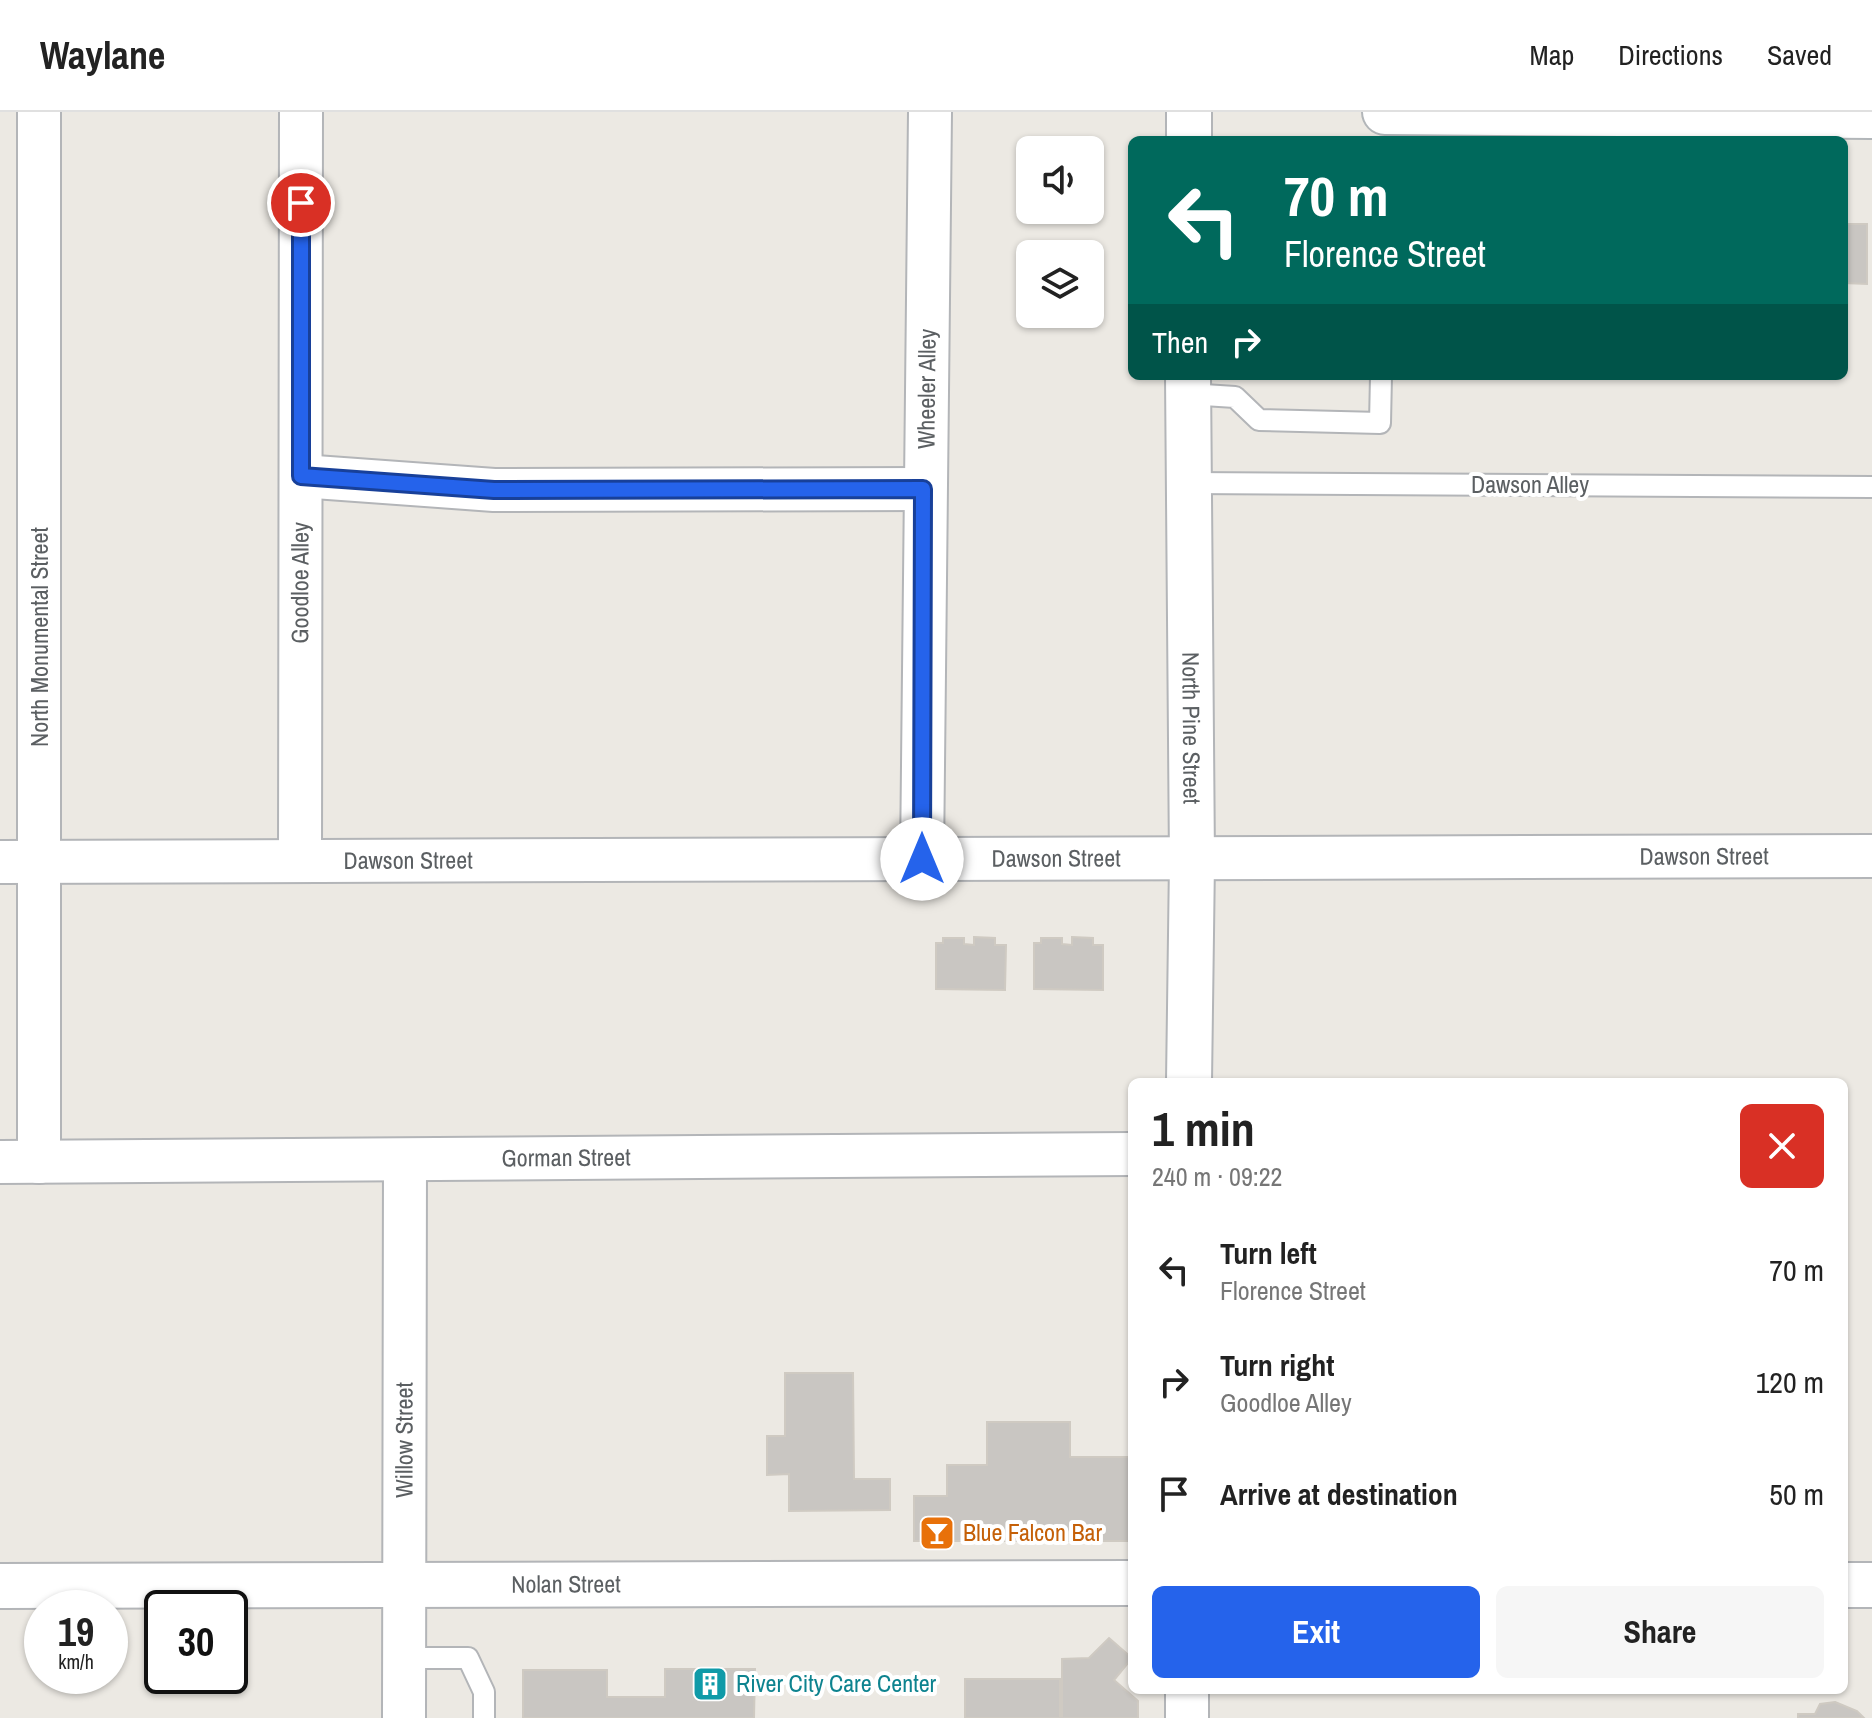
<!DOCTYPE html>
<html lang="en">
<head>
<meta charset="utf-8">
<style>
	body { margin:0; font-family:"Archivo Narrow",sans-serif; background:#f6f6f6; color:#222; height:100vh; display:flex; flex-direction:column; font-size:30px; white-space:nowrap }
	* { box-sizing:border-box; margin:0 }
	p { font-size:26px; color:#767676 }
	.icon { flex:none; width:44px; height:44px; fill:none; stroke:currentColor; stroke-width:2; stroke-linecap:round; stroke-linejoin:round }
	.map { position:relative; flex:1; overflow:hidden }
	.drawer { position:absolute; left:1128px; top:966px; width:720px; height:616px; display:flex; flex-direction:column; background:#fff; border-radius:12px; box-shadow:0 2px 6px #0004 }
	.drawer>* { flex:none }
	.guide { position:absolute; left:1128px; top:24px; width:720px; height:244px; border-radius:12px; box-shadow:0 2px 6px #0004; background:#00695c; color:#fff; overflow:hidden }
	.controls { position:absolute; left:1016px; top:24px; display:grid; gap:16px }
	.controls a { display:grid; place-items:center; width:88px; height:88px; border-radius:12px; background:#fff; box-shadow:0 2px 6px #0004; font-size:40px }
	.speed { position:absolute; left:24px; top:1478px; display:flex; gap:16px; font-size:40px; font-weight:700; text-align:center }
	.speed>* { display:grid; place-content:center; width:104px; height:104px; border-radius:50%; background:#fff; box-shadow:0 2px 6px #0004; line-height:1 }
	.speed small { font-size:20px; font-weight:400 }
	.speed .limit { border:4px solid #111; border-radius:12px; background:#fff; color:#111 }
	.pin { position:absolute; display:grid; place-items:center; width:68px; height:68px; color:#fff; margin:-34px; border:4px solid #fff; border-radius:50%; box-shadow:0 2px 8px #0007 }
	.me { position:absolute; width:88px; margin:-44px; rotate:0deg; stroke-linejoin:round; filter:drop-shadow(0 0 6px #0008) }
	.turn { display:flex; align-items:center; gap:28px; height:168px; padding:0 24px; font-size:36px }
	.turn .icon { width:104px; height:104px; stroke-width:2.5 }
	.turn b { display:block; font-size:56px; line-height:68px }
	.then { display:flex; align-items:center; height:76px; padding:0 24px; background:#0003; gap:16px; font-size:30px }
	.round { display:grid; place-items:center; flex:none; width:84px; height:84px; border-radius:12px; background:#f6f6f6 }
	.head { display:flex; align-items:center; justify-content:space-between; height:136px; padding:0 24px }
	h1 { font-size:48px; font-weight:700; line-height:60px }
	.action { display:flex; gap:16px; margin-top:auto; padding:16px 24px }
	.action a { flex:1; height:92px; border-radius:12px; background:#2563eb; color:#fff; font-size:32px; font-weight:700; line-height:92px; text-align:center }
	.action a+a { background:#f6f6f6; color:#222 }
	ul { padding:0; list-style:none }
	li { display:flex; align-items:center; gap:24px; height:112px; padding:0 24px }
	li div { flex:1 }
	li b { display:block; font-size:30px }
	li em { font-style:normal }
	header { display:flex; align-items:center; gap:48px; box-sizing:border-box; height:112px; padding:0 40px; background:#fff; border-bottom:2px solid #e0e0e0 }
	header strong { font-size:38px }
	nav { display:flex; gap:44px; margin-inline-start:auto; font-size:28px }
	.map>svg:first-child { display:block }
	.building { fill:#c9c6c2; stroke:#cfcac2; stroke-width:2 }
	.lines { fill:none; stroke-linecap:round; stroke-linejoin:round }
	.service-casing { stroke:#b3b5b8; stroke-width:24 }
	.minor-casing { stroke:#b3b5b8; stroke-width:46 }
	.tertiary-casing { stroke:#b3b5b8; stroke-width:48 }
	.secondary-casing { stroke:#b2b6b9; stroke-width:48 }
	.service { stroke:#fff; stroke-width:20 }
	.minor { stroke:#fff; stroke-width:42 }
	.tertiary { stroke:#fff; stroke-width:44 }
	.secondary { stroke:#fff; stroke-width:44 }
	.route-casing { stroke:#184099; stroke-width:20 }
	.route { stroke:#2563eb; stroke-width:14 }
	.labels { text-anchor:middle; stroke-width:8; stroke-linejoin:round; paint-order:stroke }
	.street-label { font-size:24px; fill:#5b5f62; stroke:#fff }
	.food-label { font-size:24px; fill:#c56008; stroke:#fff; text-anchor:start }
	.culture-label { font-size:24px; fill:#0d838f; stroke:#fff; text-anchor:start }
</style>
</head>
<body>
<header>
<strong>Waylane</strong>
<nav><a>Map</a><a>Directions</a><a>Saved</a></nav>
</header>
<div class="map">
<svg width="1872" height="1606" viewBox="0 0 1872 1606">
	<rect width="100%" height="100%" fill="#ece9e3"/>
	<!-- building -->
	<g class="building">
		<path d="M1844,112H1867V172L1844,171Z"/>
		<path d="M974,825L995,826V833H1006L1005,878L936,877V831H943V826H964V832L974,833Z"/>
		<path d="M1072,825L1093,826V833H1103V878L1034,877V831H1041V826H1062V832L1072,833Z"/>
		<path d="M785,1261H853L854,1367H890V1398L789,1399V1362L767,1363V1324H785Z"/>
		<path d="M987,1310H1070V1345H1132V1429H914V1384H947V1353H987Z"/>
		<path d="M1109,1526L1132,1546L1114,1568L1138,1589V1606H1062V1547L1089,1546Z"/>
		<path d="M665,1557H755L754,1606H523V1558H607V1585H665Z"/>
		<rect x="965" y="1567" width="95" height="39"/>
		<path d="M1835,1590L1857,1599L1864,1606H1798V1602H1815L1820,1592Z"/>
	</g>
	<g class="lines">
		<defs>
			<g id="service">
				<path d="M1188,282L1235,285L1259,308L1380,311L1381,264"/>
				<path d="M1188,371L1872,375"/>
				<path d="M404,1546H468L484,1580V1606"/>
			</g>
			<g id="minor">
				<path d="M301,364L494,378L923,377"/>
				<path id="s1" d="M922,747L930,0"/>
				<path id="s2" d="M300,749L301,0"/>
				<path id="s3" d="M0,750L1872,744"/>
				<path id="s4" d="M0,1050L1132,1042"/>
				<path d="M39,1050V0"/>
				<path d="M1187,1578V1606"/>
				<path id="s5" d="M404,1606L405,1050"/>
			</g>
			<g id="tertiary">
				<path d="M1189,28V0"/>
				<path id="s6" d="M1188,264L1192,749L1189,970"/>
				<path d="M1844,1473H1872"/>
				<path id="s7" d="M0,1474L1132,1471"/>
			</g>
			<path id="secondary" d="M1385,0L1872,4"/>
		</defs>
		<!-- service casing -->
		<use href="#service" class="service-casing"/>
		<!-- minor casing -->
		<use href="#minor" class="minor-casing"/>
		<!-- tertiary casing -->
		<use href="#tertiary" class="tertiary-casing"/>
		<!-- secondary casing -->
		<use href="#secondary" class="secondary-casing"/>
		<!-- service -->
		<use href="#service" class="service"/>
		<!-- minor -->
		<use href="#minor" class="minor"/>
		<!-- tertiary -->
		<use href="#tertiary" class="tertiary"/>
		<!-- secondary -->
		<use href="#secondary" class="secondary"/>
	</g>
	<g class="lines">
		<defs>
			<path id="route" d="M301,91V364L494,378L923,377L922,747"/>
		</defs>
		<!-- route casing -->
		<use href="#route" class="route-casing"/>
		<!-- route -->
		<use href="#route" class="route"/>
	</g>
	<!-- icons -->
	<defs>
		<symbol id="bar-square" viewBox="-11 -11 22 22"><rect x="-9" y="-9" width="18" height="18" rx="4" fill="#e8710a" stroke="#fff"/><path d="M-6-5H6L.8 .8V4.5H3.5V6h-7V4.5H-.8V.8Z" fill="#fff"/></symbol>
		<symbol id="building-square" viewBox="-11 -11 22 22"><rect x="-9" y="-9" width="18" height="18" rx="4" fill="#0f9aa8" stroke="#fff"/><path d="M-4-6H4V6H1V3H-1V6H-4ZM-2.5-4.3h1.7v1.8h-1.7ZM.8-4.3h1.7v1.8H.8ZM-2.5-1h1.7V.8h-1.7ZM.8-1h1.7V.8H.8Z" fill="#fff"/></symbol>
	</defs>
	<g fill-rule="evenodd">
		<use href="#bar-square" x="917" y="1401" width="40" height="40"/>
		<use href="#building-square" x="690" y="1552" width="40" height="40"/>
	</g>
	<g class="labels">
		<!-- street labels -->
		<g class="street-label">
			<text dy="8" stroke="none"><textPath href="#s1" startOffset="470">Wheeler Alley</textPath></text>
			<text x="1530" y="381">Dawson Alley</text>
			<text dy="8" stroke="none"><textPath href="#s2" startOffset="278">Goodloe Alley</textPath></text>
			<text transform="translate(40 525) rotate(-90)" y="8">North Monumental Street</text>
			<text dy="8" stroke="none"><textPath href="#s6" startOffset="352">North Pine Street</textPath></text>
			<text dy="8" stroke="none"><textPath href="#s3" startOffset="1704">Dawson Street</textPath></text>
			<text dy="8" stroke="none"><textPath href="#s3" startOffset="1056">Dawson Street</textPath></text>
			<text dy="8" stroke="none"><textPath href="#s3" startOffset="408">Dawson Street</textPath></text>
			<text dy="8" stroke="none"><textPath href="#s4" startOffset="566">Gorman Street</textPath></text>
			<text dy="8" stroke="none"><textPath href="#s5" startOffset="278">Willow Street</textPath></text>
			<text dy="8" stroke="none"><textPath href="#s7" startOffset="566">Nolan Street</textPath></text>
		</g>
		<!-- food labels -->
		<g class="food-label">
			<text x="963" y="1429">Blue Falcon Bar</text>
		</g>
		<!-- culture labels -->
		<g class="culture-label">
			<text x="736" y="1580">River City Care Center</text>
		</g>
	</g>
</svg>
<div class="controls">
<a><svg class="icon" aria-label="sound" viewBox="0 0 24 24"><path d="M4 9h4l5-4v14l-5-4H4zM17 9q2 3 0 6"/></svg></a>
<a><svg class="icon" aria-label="layers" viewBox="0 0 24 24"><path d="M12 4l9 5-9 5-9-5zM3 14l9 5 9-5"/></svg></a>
</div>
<div class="speed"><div>19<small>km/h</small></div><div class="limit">30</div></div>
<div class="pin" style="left:301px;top:91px;background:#d93025"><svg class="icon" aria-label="arrive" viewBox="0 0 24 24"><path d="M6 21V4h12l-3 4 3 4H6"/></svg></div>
<svg class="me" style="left:922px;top:747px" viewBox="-20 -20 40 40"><circle r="19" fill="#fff"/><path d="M0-13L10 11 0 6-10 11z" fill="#2563eb"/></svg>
<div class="guide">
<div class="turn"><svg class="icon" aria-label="left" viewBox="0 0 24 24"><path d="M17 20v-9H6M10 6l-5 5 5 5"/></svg><div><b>70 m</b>Florence Street</div></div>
<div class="then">Then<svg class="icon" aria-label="right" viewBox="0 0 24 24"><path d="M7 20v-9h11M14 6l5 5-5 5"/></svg></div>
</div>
<section class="drawer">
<div class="head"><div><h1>1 min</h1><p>240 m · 09:22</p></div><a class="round" style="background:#d93025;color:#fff"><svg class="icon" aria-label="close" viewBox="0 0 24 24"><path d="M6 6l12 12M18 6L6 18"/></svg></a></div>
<ul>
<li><svg class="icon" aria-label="left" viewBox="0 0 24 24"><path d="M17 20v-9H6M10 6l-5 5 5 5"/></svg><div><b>Turn left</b><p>Florence Street</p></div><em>70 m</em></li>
<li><svg class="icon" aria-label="right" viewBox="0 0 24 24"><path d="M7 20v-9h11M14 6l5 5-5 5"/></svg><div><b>Turn right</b><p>Goodloe Alley</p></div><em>120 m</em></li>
<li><svg class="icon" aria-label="arrive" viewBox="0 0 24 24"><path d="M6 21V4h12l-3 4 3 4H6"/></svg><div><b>Arrive at destination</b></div><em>50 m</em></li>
</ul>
<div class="action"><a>Exit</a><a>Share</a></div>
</section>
</div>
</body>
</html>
